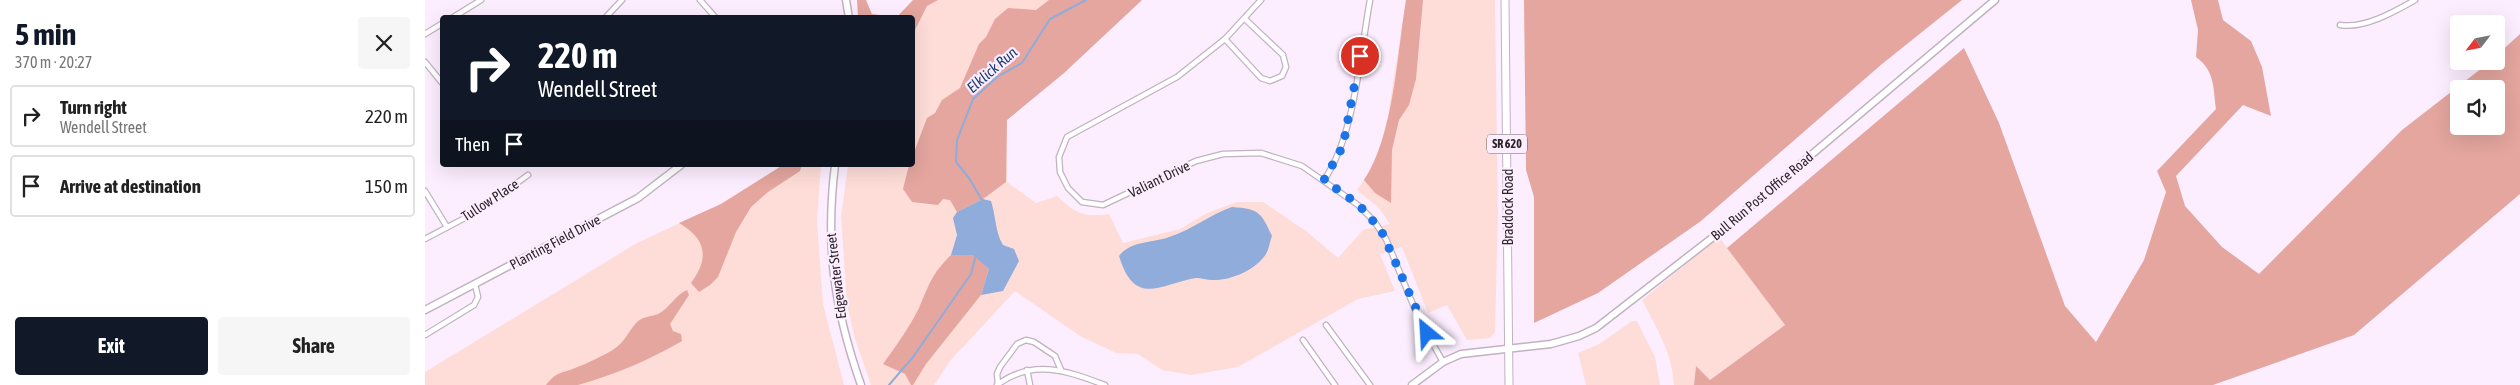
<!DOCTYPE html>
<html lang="en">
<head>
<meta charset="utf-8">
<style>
	body { margin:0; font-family:"Asap Condensed",sans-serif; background:#f6f6f6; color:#222; height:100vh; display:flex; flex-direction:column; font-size:19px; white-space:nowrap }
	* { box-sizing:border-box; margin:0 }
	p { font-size:16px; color:#767676 }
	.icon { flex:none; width:28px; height:28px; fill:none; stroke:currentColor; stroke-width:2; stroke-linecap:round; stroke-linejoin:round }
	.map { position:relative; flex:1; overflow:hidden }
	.drawer { display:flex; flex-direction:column; background:#fff; width:425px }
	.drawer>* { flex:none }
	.top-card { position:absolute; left:15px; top:15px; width:475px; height:152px; border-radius:5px; box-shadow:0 5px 20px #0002; background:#111827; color:#fff; overflow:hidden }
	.needle { width:32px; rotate:238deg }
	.tools { position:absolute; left:2025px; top:15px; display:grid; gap:10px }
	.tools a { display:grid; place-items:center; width:55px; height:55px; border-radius:5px; background:#fff; box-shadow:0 5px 20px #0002; font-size:25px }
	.pin { position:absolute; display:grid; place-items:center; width:42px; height:42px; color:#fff; margin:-21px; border:2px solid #fff; border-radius:50%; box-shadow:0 1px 5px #0007 }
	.me { position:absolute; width:55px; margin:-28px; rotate:333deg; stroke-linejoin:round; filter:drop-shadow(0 0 4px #0008) }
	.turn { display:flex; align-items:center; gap:18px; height:105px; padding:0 15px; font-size:22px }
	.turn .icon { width:65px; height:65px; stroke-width:2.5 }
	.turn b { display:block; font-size:35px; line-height:42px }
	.then { display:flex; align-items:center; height:48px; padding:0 15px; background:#0003; gap:10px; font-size:19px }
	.round { display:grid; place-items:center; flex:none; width:52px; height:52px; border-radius:5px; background:#f6f6f6 }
	.overview { display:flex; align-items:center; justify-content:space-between; height:85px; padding:0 15px }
	h1 { font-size:30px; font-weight:700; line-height:38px; color:#111827 }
	.action { display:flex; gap:10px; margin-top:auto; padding:10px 15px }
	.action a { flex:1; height:58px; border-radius:5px; background:#111827; color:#fff; font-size:20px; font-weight:700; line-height:58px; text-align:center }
	.action a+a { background:#f6f6f6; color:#222 }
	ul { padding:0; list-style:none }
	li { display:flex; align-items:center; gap:15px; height:62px; margin:0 10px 8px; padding:0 5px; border:2px solid #e0e0e0; border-radius:5px }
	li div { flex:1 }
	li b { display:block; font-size:19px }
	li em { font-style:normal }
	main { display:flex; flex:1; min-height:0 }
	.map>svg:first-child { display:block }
	.green { fill:#feddd8 }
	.forest { fill:#e4a69f; fill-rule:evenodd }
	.water { fill:#8facda }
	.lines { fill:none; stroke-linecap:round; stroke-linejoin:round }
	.stream { stroke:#8facda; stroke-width:2 }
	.street-casing { stroke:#c1b2c2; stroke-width:7 }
	.secondary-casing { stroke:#c1b2c2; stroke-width:9 }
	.primary-casing { stroke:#c1b2c2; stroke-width:9 }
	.street { stroke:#fff; stroke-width:4.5 }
	.secondary { stroke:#fff; stroke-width:6 }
	.primary { stroke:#fff; stroke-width:7 }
	.route { stroke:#1a73e8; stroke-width:9; stroke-dasharray:0 16.2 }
	.labels { text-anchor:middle; stroke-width:4.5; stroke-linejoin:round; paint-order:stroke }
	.shield { fill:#fdeeff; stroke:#6b626b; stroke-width:1 }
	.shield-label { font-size:12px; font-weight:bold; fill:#2c262c }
	.street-label { font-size:14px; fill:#2c262c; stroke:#fdeeff }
	.water-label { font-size:15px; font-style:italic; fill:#193d75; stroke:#fdeeff }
</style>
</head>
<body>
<main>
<section class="drawer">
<div class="overview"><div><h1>5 min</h1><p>370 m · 20:27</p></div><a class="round"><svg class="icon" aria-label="close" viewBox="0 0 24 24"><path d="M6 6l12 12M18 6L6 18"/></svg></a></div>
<ul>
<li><svg class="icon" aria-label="right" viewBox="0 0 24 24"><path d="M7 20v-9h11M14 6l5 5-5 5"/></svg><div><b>Turn right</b><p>Wendell Street</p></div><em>220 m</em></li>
<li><svg class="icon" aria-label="arrive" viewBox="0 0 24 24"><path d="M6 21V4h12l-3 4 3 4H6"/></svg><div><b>Arrive at destination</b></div><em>150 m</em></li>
</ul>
<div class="action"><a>Exit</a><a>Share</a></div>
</section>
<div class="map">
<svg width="2095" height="385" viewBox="0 0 2095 385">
	<rect width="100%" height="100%" fill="#fdeeff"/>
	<!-- green -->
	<g class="green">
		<path d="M488,0H717L639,73L582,120V182L611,203L632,196C652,214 657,217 684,214L698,243L755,229L782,213L812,202H838L881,231L913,258L938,230L965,224L953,207L932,190L951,163L963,116L981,0H1070L1073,213L1070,332L1065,338L1042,340L1022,305L1003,313L977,247L955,254L970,291L933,299L813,367L766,375L737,370L713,354L691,353L655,336L590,291L525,361L509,385H446L430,339L422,305L416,216L423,165H488V18L472,17Z"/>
		<path d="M358,165H396L392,221L398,304L419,385H0V372L212,243L296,204Z"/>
		<path d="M1294,237L1360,325L1285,380L1271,367L1269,385H1249C1247,352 1232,329 1217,300Z"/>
		<path d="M1207,321H1212L1230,357L1235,385H1161L1153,353L1174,344Z"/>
	</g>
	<!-- forest -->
	<g class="forest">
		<path d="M432,0H441L447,14L469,17H433Z"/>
		<path d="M488,0H513L502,6L488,34V18L472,17Z"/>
		<path d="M624,0H717L639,73L582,120L581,182L558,199L532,212L525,200L518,199L513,205L487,202L478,189L484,165H488V155L502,118L510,113L517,100L535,88L554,44L561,37L570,19L583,8L611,10Z"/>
		<path d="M981,0H998L991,79L984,105L974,120L967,150L966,203L950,193L939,180C969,135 972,54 981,0Z"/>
		<path d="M1099,0H1537L1457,64L1276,221L1173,293L1109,323V197L1101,170Z"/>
		<path d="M1766,0H1793L1798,20L1826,41L1837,67L1846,116L1818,105L1751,176L1760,206L1797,247L1834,274L1977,130L2066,61H2071V56L2095,34V194L1929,335L1788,385H1269L1271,366L1285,380L1360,325L1302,248L1539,48L1574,123L1640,306L1671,342L1719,260L1741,192L1732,171L1791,109C1788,87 1790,71 1771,57L1773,30ZM2034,89H2071V126H2034Z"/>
		<path d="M358,165H377L375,171L343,192L326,207L311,232L293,277L285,285L274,292L266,283C285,257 281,239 254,223L296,204Z"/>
		<path d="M526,255H549L564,269L556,295L501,364L488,385H486L480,374L458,364C471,346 484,328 494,308C505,283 506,275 526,255Z"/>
		<path d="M262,290L264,295L245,324L248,331L256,334L257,341C224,360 189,375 153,385C144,385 131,385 121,385C132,371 136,374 150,368C161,364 180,355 189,349C200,342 203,332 211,323C218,316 225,317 233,314C245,308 250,295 262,290Z"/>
	</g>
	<!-- water -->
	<g class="water">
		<path d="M558,199L566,201C571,216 570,232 578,245L589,249L594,261L578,291L556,295L564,269L548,255H526L532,235L528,218L532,212Z"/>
		<path d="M807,207C834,209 836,212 847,236C845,241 844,249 841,254C831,270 805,281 787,280C782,280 776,278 771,278C735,284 710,308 694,256C708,239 728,244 747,236C768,229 786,214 807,207Z"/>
	</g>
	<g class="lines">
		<!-- stream -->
		<g class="stream">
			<path d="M557,200L544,178L531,162L532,140L548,99L572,77L597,63L625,19L661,0"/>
			<path d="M464,385L488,357L546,274L551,255"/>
		</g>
		<defs>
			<g id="street">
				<path d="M275,0L291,18"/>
				<path d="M836,0L800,39L752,77L642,137L634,157L635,172L643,188L657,202L678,205L771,161L798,154L836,153L877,166L933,205L949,221L961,239L994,319L1018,362"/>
				<path d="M27,18L56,0"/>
				<path d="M180,18L197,0"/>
				<path d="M1915,25C1939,29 1969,12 1990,0"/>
				<path d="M0,34L18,23"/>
				<path d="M800,39L836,78L845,81L857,76L861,67L858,55L820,19"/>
				<path d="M0,62L18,84"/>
				<path d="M899,180C930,135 935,55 945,0"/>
				<path d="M0,191L22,227"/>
				<path d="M0,239L55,210L103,175"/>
				<path d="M901,325L945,385"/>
				<path d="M0,335L49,305L53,297L50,284"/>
				<path d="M878,340L910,385"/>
				<path d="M602,370L605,385"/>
				<path d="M573,384L572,374L575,367L592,344L601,340L609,342L630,356L636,370"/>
				<path d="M572,385C608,358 642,371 680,385"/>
			</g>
			<g id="secondary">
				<path d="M421,0L424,18"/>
				<path d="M410,165C400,246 409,308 436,385"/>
				<path d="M0,310L213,198L256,165"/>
				<path d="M987,385L1018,362L1036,354L1126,344L1154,336L1171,328L1296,231L1570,0"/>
			</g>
			<path id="primary" d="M1080,0L1084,385"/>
		</defs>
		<!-- street casing -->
		<use href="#street" class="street-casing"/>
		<!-- secondary casing -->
		<use href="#secondary" class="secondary-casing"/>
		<!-- primary casing -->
		<use href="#primary" class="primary-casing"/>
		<!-- street -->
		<use href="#street" class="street"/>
		<!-- secondary -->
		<use href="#secondary" class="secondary"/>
		<!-- primary -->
		<use href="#primary" class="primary"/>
	</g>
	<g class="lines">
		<!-- route -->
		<path class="route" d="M935,56L918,146L899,180L933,204L956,230L1002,333"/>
	</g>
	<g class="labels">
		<!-- shield labels -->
		<rect class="shield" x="1062" y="134.5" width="40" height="19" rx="4"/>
		<g class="shield-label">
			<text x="1082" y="148">SR 620</text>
		</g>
		<!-- street labels -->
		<g class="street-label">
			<text transform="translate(734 179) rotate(-26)" y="5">Valiant Drive</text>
			<text transform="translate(1337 196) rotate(-40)" y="5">Bull Run Post Office Road</text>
			<text transform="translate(65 200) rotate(-33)" y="5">Tullow Place</text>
			<text transform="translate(1083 207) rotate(-90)" y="5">Braddock Road</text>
			<text transform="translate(130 242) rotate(-28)" y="5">Planting Field Drive</text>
			<text transform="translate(411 276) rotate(-97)" y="5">Edgewater Street</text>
		</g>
		<!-- water labels -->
		<g class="water-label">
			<text transform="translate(567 70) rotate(-41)" y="5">Elklick Run</text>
		</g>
	</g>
</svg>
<div class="tools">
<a><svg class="needle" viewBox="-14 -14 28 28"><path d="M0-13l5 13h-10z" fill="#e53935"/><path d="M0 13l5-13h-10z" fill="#767676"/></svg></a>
<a><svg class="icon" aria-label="sound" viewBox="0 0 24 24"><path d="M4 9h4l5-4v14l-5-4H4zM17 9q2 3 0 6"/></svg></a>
</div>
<div class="pin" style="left:935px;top:56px;background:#d93025"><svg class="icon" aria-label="arrive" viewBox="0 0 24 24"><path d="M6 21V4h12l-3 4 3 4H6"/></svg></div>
<svg class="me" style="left:1002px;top:333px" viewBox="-20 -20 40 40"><path d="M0-17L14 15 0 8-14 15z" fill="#1a73e8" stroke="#fff" stroke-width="4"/></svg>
<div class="top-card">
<div class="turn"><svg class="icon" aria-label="right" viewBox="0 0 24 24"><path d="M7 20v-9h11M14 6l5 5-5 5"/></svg><div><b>220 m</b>Wendell Street</div></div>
<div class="then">Then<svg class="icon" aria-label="arrive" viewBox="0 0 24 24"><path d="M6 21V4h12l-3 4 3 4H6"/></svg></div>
</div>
</div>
</main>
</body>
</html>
